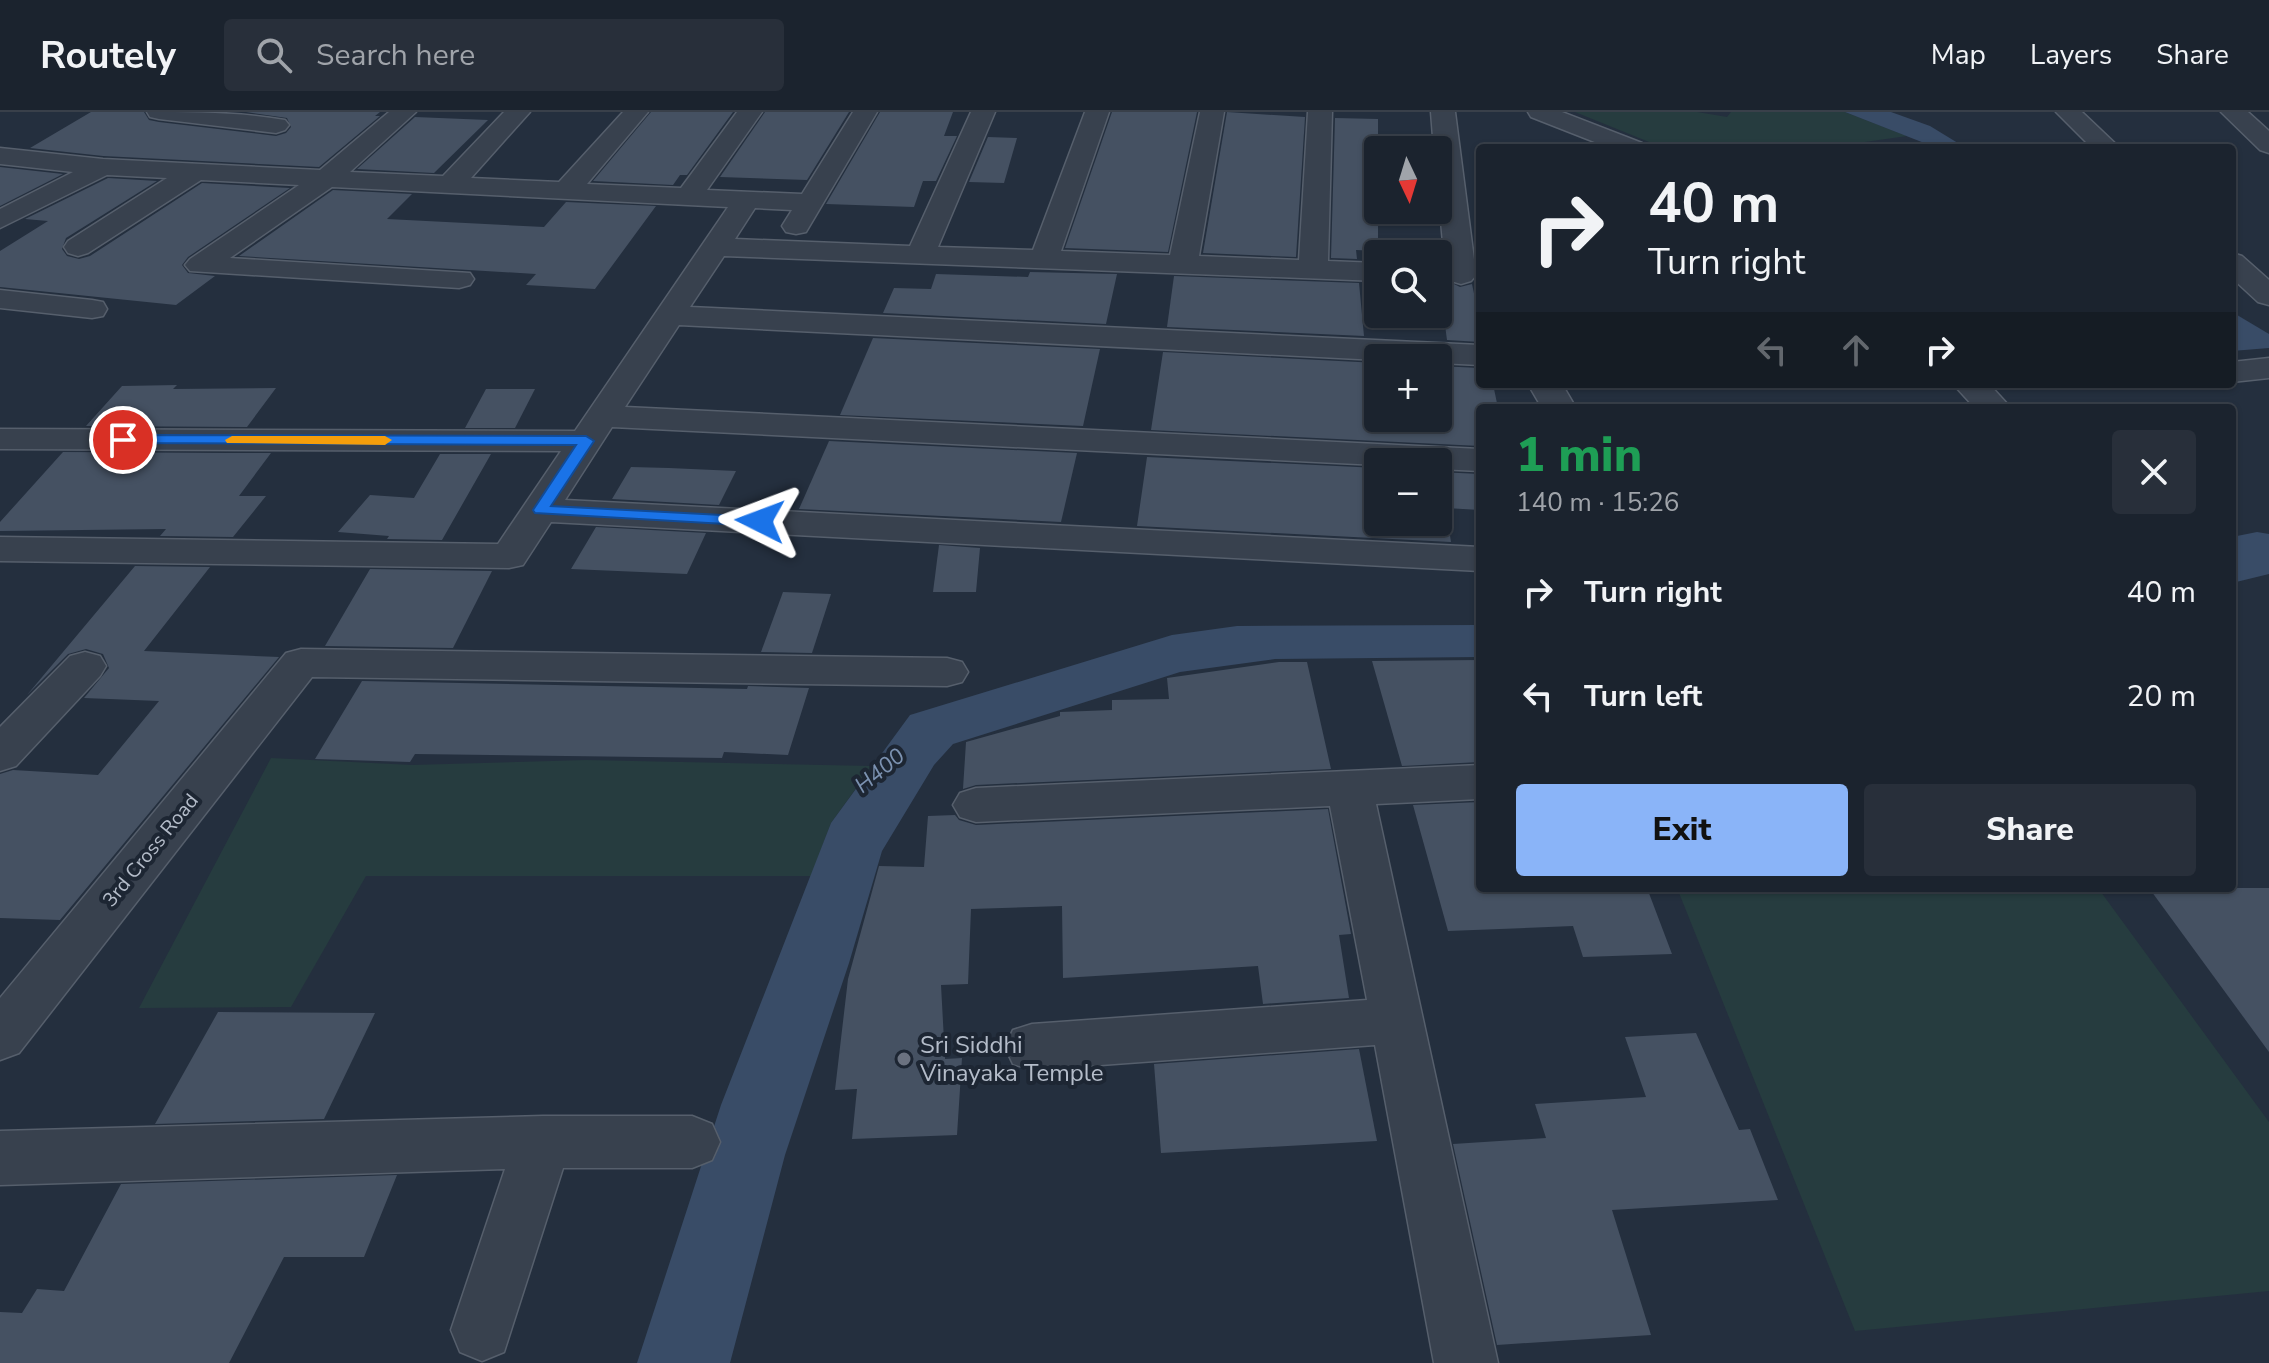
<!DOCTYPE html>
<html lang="en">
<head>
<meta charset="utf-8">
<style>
	body { margin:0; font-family:"Nunito Sans",sans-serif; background:#282f3a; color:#f1f3f6; height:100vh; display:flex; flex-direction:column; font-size:30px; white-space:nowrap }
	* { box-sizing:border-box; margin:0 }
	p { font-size:26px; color:#a0a4aa }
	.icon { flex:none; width:44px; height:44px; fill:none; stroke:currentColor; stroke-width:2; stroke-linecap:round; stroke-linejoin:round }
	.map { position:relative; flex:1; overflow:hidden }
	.panel { position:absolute; left:1476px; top:292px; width:760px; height:488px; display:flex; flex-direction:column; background:#1b232e; border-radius:8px; box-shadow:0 2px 6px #0004,0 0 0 2px #39404a }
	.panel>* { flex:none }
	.top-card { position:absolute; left:1476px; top:32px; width:760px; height:244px; border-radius:8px; box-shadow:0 2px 6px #0004,0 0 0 2px #39404a; background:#1b232e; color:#f1f3f6; overflow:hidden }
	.needle { width:52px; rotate:176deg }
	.controls { position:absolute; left:1364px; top:24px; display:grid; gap:16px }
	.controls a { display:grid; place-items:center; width:88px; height:88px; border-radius:8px; background:#1b232e; box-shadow:0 2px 6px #0004,0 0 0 2px #39404a; font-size:40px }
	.pin { position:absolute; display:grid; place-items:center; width:68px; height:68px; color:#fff; margin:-34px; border:4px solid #fff; border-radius:50%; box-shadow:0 2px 8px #0007 }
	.me { position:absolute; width:88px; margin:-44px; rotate:273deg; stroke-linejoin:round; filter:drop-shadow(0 0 6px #0008) }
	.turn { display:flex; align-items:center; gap:28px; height:168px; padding:0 40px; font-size:36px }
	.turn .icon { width:104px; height:104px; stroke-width:2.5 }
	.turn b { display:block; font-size:56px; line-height:68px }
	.lanes { display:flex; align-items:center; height:76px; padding:0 40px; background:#0003; justify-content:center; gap:40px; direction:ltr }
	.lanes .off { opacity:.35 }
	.round { display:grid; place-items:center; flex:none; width:84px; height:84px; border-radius:8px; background:#282f3a }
	.summary { display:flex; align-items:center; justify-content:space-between; height:136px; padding:0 40px }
	h1 { font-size:48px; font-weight:800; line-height:60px; color:#1e9e55 }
	.action { display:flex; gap:16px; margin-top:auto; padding:16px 40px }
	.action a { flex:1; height:92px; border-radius:8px; background:#8ab4f8; color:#111; font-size:32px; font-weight:800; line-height:92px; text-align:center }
	.action a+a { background:#282f3a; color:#f1f3f6 }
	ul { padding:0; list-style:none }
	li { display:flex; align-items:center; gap:24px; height:104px; padding:0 40px }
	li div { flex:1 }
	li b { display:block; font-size:30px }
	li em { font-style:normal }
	header { display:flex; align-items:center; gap:48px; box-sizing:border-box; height:112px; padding:0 40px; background:#1b232e; border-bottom:2px solid #39404a }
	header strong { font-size:38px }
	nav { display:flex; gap:44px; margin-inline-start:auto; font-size:28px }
	.search { width:560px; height:72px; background:#282f3a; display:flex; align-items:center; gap:20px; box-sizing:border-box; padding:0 28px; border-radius:8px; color:#a0a4aa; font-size:30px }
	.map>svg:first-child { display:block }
	.green { fill:#263c3f }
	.water { fill:#394c67 }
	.building { fill:#455162 }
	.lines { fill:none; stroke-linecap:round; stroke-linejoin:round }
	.minor-casing { stroke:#565f6c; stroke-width:3 }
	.minor { fill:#38414e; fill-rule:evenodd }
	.route { fill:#1a73e8; stroke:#114b97; stroke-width:2 }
	.slow { fill:#f59e0b }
	.worship-dot { fill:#6b7280; stroke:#1d2633; stroke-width:3 }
	.labels { text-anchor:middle; stroke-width:8; stroke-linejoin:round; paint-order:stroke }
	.street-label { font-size:20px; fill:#b4bcc9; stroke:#1d2633 }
	.water-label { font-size:22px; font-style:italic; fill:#7c92b1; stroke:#1d2633 }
	.near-poi-label { font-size:24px; fill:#b4bcc9; stroke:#1d2633; text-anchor:start }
</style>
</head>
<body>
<header>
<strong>Routely</strong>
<div class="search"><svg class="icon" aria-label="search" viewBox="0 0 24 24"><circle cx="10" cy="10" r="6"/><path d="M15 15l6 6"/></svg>Search here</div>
<nav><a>Map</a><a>Layers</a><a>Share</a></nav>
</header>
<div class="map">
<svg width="2269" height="1251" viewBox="0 0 2269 1251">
	<rect width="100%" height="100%" fill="#242f3e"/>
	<!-- green -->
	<g class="green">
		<path d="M1575,0H1697L1727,5L1731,0H1845L1907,24L1851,32V36L1659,34Z"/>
		<path d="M271,646L412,653L586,648L872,654L831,711L811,764H366L291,895L139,896Z"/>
		<path d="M1677,776H2098L2269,1010V1179L1855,1219Z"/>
	</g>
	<!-- water -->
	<g class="water">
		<path d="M1845,0H1891L1930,14L1966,36H1937Z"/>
		<path d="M2232,200L2269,222V236L2232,239Z"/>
		<path d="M2257,420L2269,422V462L2232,471V425Z"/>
		<path d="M1480,513V545L1275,547L1180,560L953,632L934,653L882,739L849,851L785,1043L730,1251H637L721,993L831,711L910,603L1172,523L1237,514Z"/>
	</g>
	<!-- building -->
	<g class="building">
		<path d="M91,0H144L149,8L159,10L276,24L286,21L291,15L287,6L246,0H380L375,4H380L319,55L103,44L30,36Z"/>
		<path d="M651,0H733L687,63H680L673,73L593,69Z"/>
		<path d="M765,0H849L807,68L720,65Z"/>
		<path d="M880,0H953L944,24H957L936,69H923L914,95L826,92Z"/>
		<path d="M1112,0H1197L1168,140L1065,136Z"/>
		<path d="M1227,0L1305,5L1296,145L1203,141Z"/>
		<path d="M415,5L488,8L434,61L357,57Z"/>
		<path d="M1335,6L1378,7V139L1356,138L1357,147L1331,146Z"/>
		<path d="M988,25L1017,26L1004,71L969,70Z"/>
		<path d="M0,55L63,62L0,94Z"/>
		<path d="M108,66L157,69L66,126L62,137L67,144L79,147L90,144L202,71L290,76L188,145L182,153L188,161L215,164L176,193L0,175V139L48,109L25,107Z"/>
		<path d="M333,78L412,82L387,107L544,115L566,90L656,94L595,177L526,173L536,162L239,144Z"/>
		<path d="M1030,160L1117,162L1106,212L883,201L894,176L931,177L936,162L1028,165Z"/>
		<path d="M1174,164L1359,171L1364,224L1167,215Z"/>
		<path d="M1446,168L1460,175L1472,172L1480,210V230L1447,228L1439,169Z"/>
		<path d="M873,226L1100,237L1083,314L840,303Z"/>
		<path d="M1163,240L1378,251V306H1438V254L1480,256V272H1493L1498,296H1480V334L1151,318Z"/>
		<path d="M177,273L173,277L276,276L247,315L86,314L122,274Z"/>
		<path d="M486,277H535L515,316H465Z"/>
		<path d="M829,329L1077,341L1061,410L799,397Z"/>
		<path d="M63,340L227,341H271L239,384H266L233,425L160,424L166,417L0,419V410Z"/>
		<path d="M440,342H491L442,428L387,427L389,424L338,420L370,383L414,386Z"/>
		<path d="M1147,345L1378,356V410H1438V360L1480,362V398L1446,396L1451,430L1137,414Z"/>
		<path d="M631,355L669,356L736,359L719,393L612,387Z"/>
		<path d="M596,415L706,421L687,462L571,457Z"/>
		<path d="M939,433L980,436L976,480H933Z"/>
		<path d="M135,454L210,455L144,539L279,545L60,808L0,806V662L13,658L98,663L159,589L84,586L109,556L103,542L86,537L68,542L27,583Z"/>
		<path d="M370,457L492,459L453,536L325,534Z"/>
		<path d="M783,480L831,482L812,541L761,540Z"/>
		<path d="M1480,548V650L1402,654L1372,549Z"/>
		<path d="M1279,550H1307L1331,657L976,673L963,677L966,630L1060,604V600L1112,598V588L1169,587L1167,566Z"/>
		<path d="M362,569L747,577L748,574L809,576L788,643L724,640L722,646L415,642L410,650L315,647Z"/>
		<path d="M1480,690V776H1647L1672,842L1583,845L1573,814L1448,819L1413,693Z"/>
		<path d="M1328,697L1351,822L1339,823L1349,886L1263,892L1258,854L1063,866L1062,794L971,797L968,872L941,873L945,947L962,946L957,1023L852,1027L857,977L835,978L848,867L879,754L924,755L928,704L955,703L959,708L976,713Z"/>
		<path d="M2149,776H2269V940Z"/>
		<path d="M218,900L375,901L324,1007L155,1012Z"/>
		<path d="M1696,921L1739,1018L1750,1017L1778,1088L1612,1098L1651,1223L1497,1233L1453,1032L1546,1026L1535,992L1646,985L1625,925Z"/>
		<path d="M1359,937L1377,1029L1161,1041L1154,952Z"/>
		<path d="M397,1063L364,1145H284L229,1251H0V1200L22,1201L37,1177L64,1179L121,1072Z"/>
	</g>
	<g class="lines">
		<defs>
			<g id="minor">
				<path d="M147,0C192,0 240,0 285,8L289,13L285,18L276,21L159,7L150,5Z"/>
				<path d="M389,0H416L350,60L443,64L504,0H530L471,66L559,70L623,0H648L587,72L681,76L737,0H762L707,78L802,82L853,0H877L806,120L796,122L786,120L782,114L792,98L755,96L735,127L910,134L971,0H995L938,135L1033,138L1085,0H1109L1061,139L1170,143L1200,0H1224L1199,144L1299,148L1308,0H1332L1328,149L1378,151V169L724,144L690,195L1480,233V253L1438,251V246L1378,248L679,213L625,295L1480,337V359L1438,357V350H1378V353L612,315L565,388L1480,435V459L551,410L523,453L509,456L0,449V425L498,432L561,339L0,337V317L575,319L728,95L332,75L230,146L470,161L474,167L470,173L459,176L190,159L185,153L190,147L299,73L201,68L88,141L78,144L68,141L64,135L68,129L167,66L107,63L0,116V97L73,60L0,52V36L103,47L320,58Z"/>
				<path d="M1431,0H1455L1476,163L1471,169L1461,172L1451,169L1446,163L1438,77V38H1434Z"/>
				<path d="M1528,0H1562L1642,31L1646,36H1610L1531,5Z"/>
				<path d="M2056,0H2082L2120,36H2092Z"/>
				<path d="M2221,0H2248L2269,19V41L2260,38Z"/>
				<path d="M2232,141L2242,144L2269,168V193L2258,190L2232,166Z"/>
				<path d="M0,178L92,188L103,190L107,197L103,204L92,206L0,196Z"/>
				<path d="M2269,246V266L2232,270V250Z"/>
				<path d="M1528,272H1562L1576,296H1542Z"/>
				<path d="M1953,272H1989L2011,296H1975Z"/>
				<path d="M301,537L947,546L962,550L968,560L962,570L947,574L312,565L19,941L0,948V886L286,541Z"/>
				<path d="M85,540L100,544L106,554L100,564L16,654L0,659V615L70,544Z"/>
				<path d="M1480,653V687L1376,692L1498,1251H1434L1375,933L1032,958L1013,952L1005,935L1013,918L1032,912L1367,888L1330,694L976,710L960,705L953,693L960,681L976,676Z"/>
				<path d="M543,1004H692L712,1012L720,1030L712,1048L692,1056H563L504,1240L482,1249L460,1240L451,1218L505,1057L0,1073V1019Z"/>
			</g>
		</defs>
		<!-- minor casing -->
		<use href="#minor" class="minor-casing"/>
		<!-- minor -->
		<use href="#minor" class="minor"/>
	</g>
	<!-- route -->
	<path class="route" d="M123,323L586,324L594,329L551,394L760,405L768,409L760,414L535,401L533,398L576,333L118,331V325Z"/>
	<!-- slow -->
	<path class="slow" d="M232,324H385L392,328L385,333L227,331L225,328Z"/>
	<!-- markers -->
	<circle class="worship-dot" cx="904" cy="947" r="8"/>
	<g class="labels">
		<!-- street labels -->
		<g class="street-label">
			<text transform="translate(150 738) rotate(-51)" y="7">3rd Cross Road</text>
		</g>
		<!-- water labels -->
		<g class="water-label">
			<text transform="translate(879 658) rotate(-39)" y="8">H400</text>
		</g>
		<!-- near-poi labels -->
		<g class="near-poi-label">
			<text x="920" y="941">Sri Siddhi<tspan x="920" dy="28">Vinayaka Temple</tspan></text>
		</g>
	</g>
</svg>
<div class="controls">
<a><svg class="needle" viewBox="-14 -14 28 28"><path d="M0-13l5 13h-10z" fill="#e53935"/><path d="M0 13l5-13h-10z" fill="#a0a4aa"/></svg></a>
<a><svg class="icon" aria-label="search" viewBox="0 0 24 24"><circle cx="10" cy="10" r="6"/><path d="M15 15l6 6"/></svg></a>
<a>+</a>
<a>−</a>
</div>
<div class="pin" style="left:123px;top:328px;background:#d93025"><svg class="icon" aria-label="arrive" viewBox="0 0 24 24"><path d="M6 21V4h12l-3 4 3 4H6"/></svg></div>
<svg class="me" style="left:760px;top:409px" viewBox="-20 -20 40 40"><path d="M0-17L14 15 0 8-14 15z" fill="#1a73e8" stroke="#fff" stroke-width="4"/></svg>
<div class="top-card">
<div class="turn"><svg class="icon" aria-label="right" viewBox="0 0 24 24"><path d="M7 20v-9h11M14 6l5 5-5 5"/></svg><div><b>40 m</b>Turn right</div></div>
<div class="lanes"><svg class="icon off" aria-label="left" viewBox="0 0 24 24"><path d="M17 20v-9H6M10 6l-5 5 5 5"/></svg><svg class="icon off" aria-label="ahead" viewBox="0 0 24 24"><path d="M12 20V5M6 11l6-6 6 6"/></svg><svg class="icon" aria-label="right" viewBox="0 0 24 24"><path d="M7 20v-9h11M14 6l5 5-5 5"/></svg></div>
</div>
<section class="panel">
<div class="summary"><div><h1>1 min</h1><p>140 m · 15:26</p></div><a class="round"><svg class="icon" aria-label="close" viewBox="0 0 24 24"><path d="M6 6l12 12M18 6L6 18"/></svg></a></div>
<ul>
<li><svg class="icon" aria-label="right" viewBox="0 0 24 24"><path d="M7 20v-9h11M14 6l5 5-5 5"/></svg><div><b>Turn right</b></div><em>40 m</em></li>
<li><svg class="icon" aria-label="left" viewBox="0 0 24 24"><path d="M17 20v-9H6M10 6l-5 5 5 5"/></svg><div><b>Turn left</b></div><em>20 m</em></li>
</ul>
<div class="action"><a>Exit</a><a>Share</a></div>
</section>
</div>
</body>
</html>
